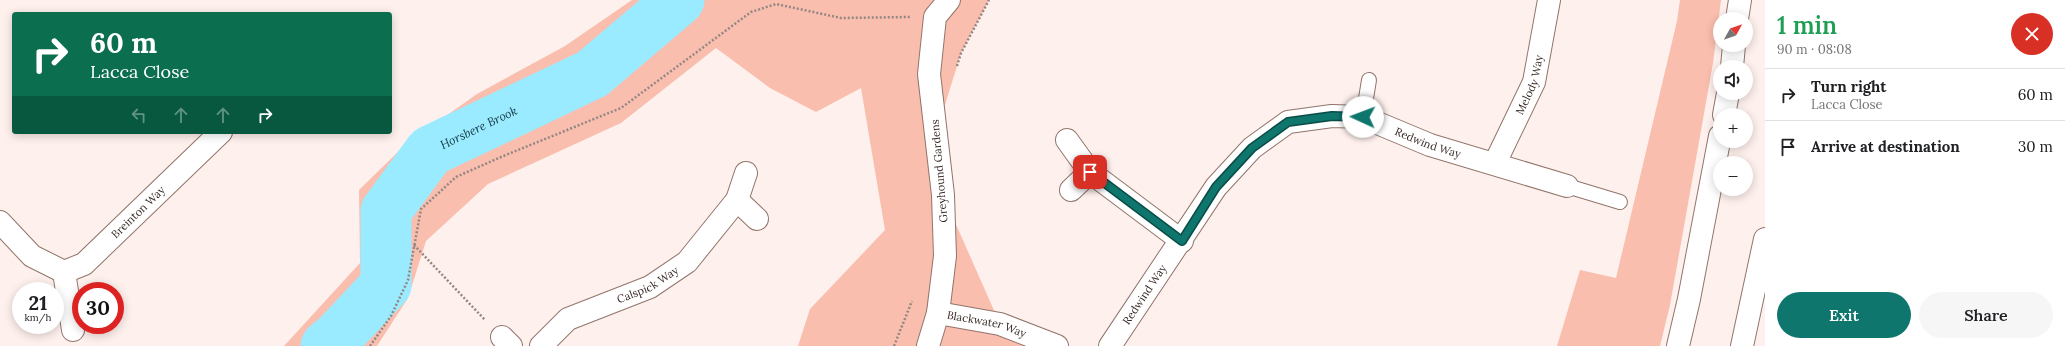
<!DOCTYPE html>
<html lang="en">
<head>
<meta charset="utf-8">
<style>
	body { margin:0; font-family:Lora,serif; background:#f6f6f6; color:#202124; height:100vh; display:flex; flex-direction:column; font-size:15px; white-space:nowrap }
	* { box-sizing:border-box; margin:0 }
	p { font-size:13px; color:#757577 }
	.icon { flex:none; width:22px; height:22px; fill:none; stroke:currentColor; stroke-width:2; stroke-linecap:round; stroke-linejoin:round }
	.map { position:relative; flex:1; overflow:hidden }
	.side { display:flex; flex-direction:column; background:#fff; width:300px }
	.side>* { flex:none }
	.hud { position:absolute; left:12px; top:12px; width:380px; height:122px; border-radius:4px; box-shadow:0 2px 10px #0003; background:#0b6e4f; color:#fff; overflow:hidden }
	.needle { width:26px; rotate:50deg }
	.fabs { position:absolute; left:1713px; top:12px; display:grid; gap:8px }
	.fabs a { display:grid; place-items:center; width:40px; height:40px; border-radius:50%; background:#fff; box-shadow:0 2px 10px #0003; font-size:20px }
	.speed { position:absolute; left:12px; top:282px; display:flex; gap:8px; font-size:20px; font-weight:700; text-align:center }
	.speed>* { display:grid; place-content:center; width:52px; height:52px; border-radius:50%; background:#fff; box-shadow:0 2px 10px #0003; line-height:1 }
	.speed small { font-size:10px; font-weight:400 }
	.speed .limit { border:6px solid #d22; background:#fff; color:#111 }
	.pin { position:absolute; display:grid; place-items:center; width:34px; height:34px; color:#fff; margin:-17px; border-radius:8px; box-shadow:0 2px 6px #0006 }
	.me { position:absolute; width:44px; margin:-22px; rotate:272deg; stroke-linejoin:round; filter:drop-shadow(0 0 3px #0008) }
	.turn { display:flex; align-items:center; gap:14px; height:84px; padding:0 12px; font-size:18px }
	.turn .icon { width:52px; height:52px; stroke-width:2.5 }
	.turn b { display:block; font-size:28px; line-height:34px }
	.lanes { display:flex; align-items:center; height:38px; padding:0 12px; background:#0003; justify-content:center; gap:20px; direction:ltr }
	.lanes .off { opacity:.35 }
	.round { display:grid; place-items:center; flex:none; width:42px; height:42px; border-radius:21px; background:#f6f6f6 }
	.headline { display:flex; align-items:center; justify-content:space-between; height:68px; padding:0 12px }
	h1 { font-size:24px; font-weight:600; line-height:30px; color:#1e9e55 }
	.action { display:flex; gap:8px; margin-top:auto; padding:8px 12px }
	.action a { flex:1; height:46px; border-radius:24px; background:#0f766e; color:#fff; font-size:16px; font-weight:600; line-height:46px; text-align:center }
	.action a+a { background:#f6f6f6; color:#202124 }
	ul { padding:0; list-style:none }
	li { display:flex; align-items:center; gap:12px; height:52px; padding:0 12px; border-top:1px solid #e0e0e0 }
	li div { flex:1 }
	li b { display:block; font-size:15px }
	li em { font-style:normal }
	main { display:flex; flex:1; min-height:0 }
	.map>svg:first-child { display:block }
	.green { fill:#f9beae }
	.lines { fill:none; stroke-linecap:round; stroke-linejoin:round }
	.river { stroke:#9aebff; stroke-width:51 }
	.lane-casing { stroke:#92746b; stroke-width:16 }
	.street-casing { stroke:#92746b; stroke-width:24 }
	.highway-casing { stroke:#92746b; stroke-width:24 }
	.path { stroke:#948783; stroke-width:2.5; stroke-dasharray:2 2; stroke-linecap:butt }
	.lane { stroke:#fff; stroke-width:14 }
	.street { stroke:#fff; stroke-width:22 }
	.highway { stroke:#fff; stroke-width:22 }
	.route-casing { stroke:#0a4d48; stroke-width:10 }
	.route { stroke:#0f766e; stroke-width:7 }
	.labels { text-anchor:middle; stroke-width:4; stroke-linejoin:round; paint-order:stroke }
	.street-label { font-size:11px; fill:#382b27; stroke:#fff }
	.water-label { font-size:12px; font-style:italic; fill:#133942; stroke:#fff }
</style>
</head>
<body>
<main>
<div class="map">
<svg width="1765" height="346" viewBox="0 0 1765 346">
	<rect width="100%" height="100%" fill="#fef0ec"/>
	<!-- green -->
	<g class="green">
		<path d="M632,0H989L961,53L936,134L943,195L1000,324L1057,346H798L810,309L885,230L861,88L816,112L770,88L716,48L621,123L488,184L426,241L408,298L377,346H284L360,263L359,190L405,145L477,94L565,46Z"/>
		<path d="M1680,0H1721L1713,63L1670,305L1660,346H1557L1580,270L1616,278L1677,21Z"/>
	</g>
	<g class="lines">
		<!-- river -->
		<path class="river" id="s1" d="M326,346L338,336L386,285V211L430,151L592,74L679,0"/>
		<defs>
			<g id="lane">
				<path d="M1363,117L1369,80"/>
				<path d="M1567,186L1620,202"/>
			</g>
			<g id="street">
				<path d="M1067,140L1090,172L1182,241"/>
				<path id="s2" d="M1495,163L1534,82L1549,0"/>
				<path d="M1071,190L1090,172"/>
				<path d="M737,200L757,219"/>
				<path id="s3" d="M0,222L32,256L64,272L84,264L221,132"/>
				<path d="M64,272L73,330"/>
				<path id="s4" d="M938,313L1000,324L1057,346"/>
				<path d="M502,337L511,346"/>
				<path id="s5" d="M541,346L568,319L650,287L687,262L737,200L746,173"/>
				<path d="M928,346L938,313L945,256L943,195L929,74L935,17L949,0"/>
				<path id="s6" d="M1110,346L1216,187L1252,148L1288,122L1332,116L1363,117L1430,145L1567,186"/>
			</g>
			<g id="highway">
				<path d="M1737,19L1740,0"/>
				<path d="M1732,67L1734,45"/>
				<path d="M1724,115L1728,93"/>
				<path d="M1678,346L1689,299L1720,136"/>
				<path d="M1742,346L1765,239"/>
			</g>
		</defs>
		<!-- lane casing -->
		<use href="#lane" class="lane-casing"/>
		<!-- street casing -->
		<use href="#street" class="street-casing"/>
		<!-- highway casing -->
		<use href="#highway" class="highway-casing"/>
		<!-- path -->
		<g class="path">
			<path d="M957,66L961,53L989,0"/>
			<path d="M414,245L485,320"/>
			<path d="M370,346L391,316L408,280L421,209L456,177L501,157L621,108L751,12L776,4L841,18L910,17"/>
			<path d="M894,346L912,301"/>
		</g>
		<!-- lane -->
		<use href="#lane" class="lane"/>
		<!-- street -->
		<use href="#street" class="street"/>
		<!-- highway -->
		<use href="#highway" class="highway"/>
	</g>
	<g class="lines">
		<defs>
			<path id="route" d="M1090,172L1182,241L1216,187L1252,148L1288,122L1332,116L1363,117"/>
		</defs>
		<!-- route casing -->
		<use href="#route" class="route-casing"/>
		<!-- route -->
		<use href="#route" class="route"/>
	</g>
	<g class="labels">
		<!-- street labels -->
		<g class="street-label">
			<text dy="4" stroke="none"><textPath href="#s2" startOffset="86">Melody Way</textPath></text>
			<text dy="4" stroke="none"><textPath href="#s6" startOffset="434">Redwind Way</textPath></text>
			<text transform="translate(939 171) rotate(-95)" y="4">Greyhound Gardens</text>
			<text dy="4" stroke="none"><textPath href="#s3" startOffset="179">Breinton Way</textPath></text>
			<text dy="4" stroke="none"><textPath href="#s5" startOffset="125">Calspick Way</textPath></text>
			<text dy="4" stroke="none"><textPath href="#s6" startOffset="62">Redwind Way</textPath></text>
			<text dy="4" stroke="none"><textPath href="#s4" startOffset="50">Blackwater Way</textPath></text>
		</g>
		<!-- water labels -->
		<g class="water-label">
			<text dy="4" stroke="none"><textPath href="#s1" startOffset="288">Horsbere Brook</textPath></text>
		</g>
	</g>
</svg>
<div class="fabs">
<a><svg class="needle" viewBox="-14 -14 28 28"><path d="M0-13l5 13h-10z" fill="#e53935"/><path d="M0 13l5-13h-10z" fill="#757577"/></svg></a>
<a><svg class="icon" aria-label="sound" viewBox="0 0 24 24"><path d="M4 9h4l5-4v14l-5-4H4zM17 9q2 3 0 6"/></svg></a>
<a>+</a>
<a>−</a>
</div>
<div class="speed"><div>21<small>km/h</small></div><div class="limit">30</div></div>
<div class="pin" style="left:1090px;top:172px;background:#d93025"><svg class="icon" aria-label="arrive" viewBox="0 0 24 24"><path d="M6 21V4h12l-3 4 3 4H6"/></svg></div>
<svg class="me" style="left:1363px;top:117px" viewBox="-20 -20 40 40"><circle r="19" fill="#fff"/><path d="M0-13L10 11 0 6-10 11z" fill="#0f766e"/></svg>
<div class="hud">
<div class="turn"><svg class="icon" aria-label="right" viewBox="0 0 24 24"><path d="M7 20v-9h11M14 6l5 5-5 5"/></svg><div><b>60 m</b>Lacca Close</div></div>
<div class="lanes"><svg class="icon off" aria-label="left" viewBox="0 0 24 24"><path d="M17 20v-9H6M10 6l-5 5 5 5"/></svg><svg class="icon off" aria-label="ahead" viewBox="0 0 24 24"><path d="M12 20V5M6 11l6-6 6 6"/></svg><svg class="icon off" aria-label="ahead" viewBox="0 0 24 24"><path d="M12 20V5M6 11l6-6 6 6"/></svg><svg class="icon" aria-label="right" viewBox="0 0 24 24"><path d="M7 20v-9h11M14 6l5 5-5 5"/></svg></div>
</div>
</div>
<section class="side">
<div class="headline"><div><h1>1 min</h1><p>90 m · 08:08</p></div><a class="round" style="background:#d93025;color:#fff"><svg class="icon" aria-label="close" viewBox="0 0 24 24"><path d="M6 6l12 12M18 6L6 18"/></svg></a></div>
<ul>
<li><svg class="icon" aria-label="right" viewBox="0 0 24 24"><path d="M7 20v-9h11M14 6l5 5-5 5"/></svg><div><b>Turn right</b><p>Lacca Close</p></div><em>60 m</em></li>
<li><svg class="icon" aria-label="arrive" viewBox="0 0 24 24"><path d="M6 21V4h12l-3 4 3 4H6"/></svg><div><b>Arrive at destination</b></div><em>30 m</em></li>
</ul>
<div class="action"><a>Exit</a><a>Share</a></div>
</section>
</main>
</body>
</html>
